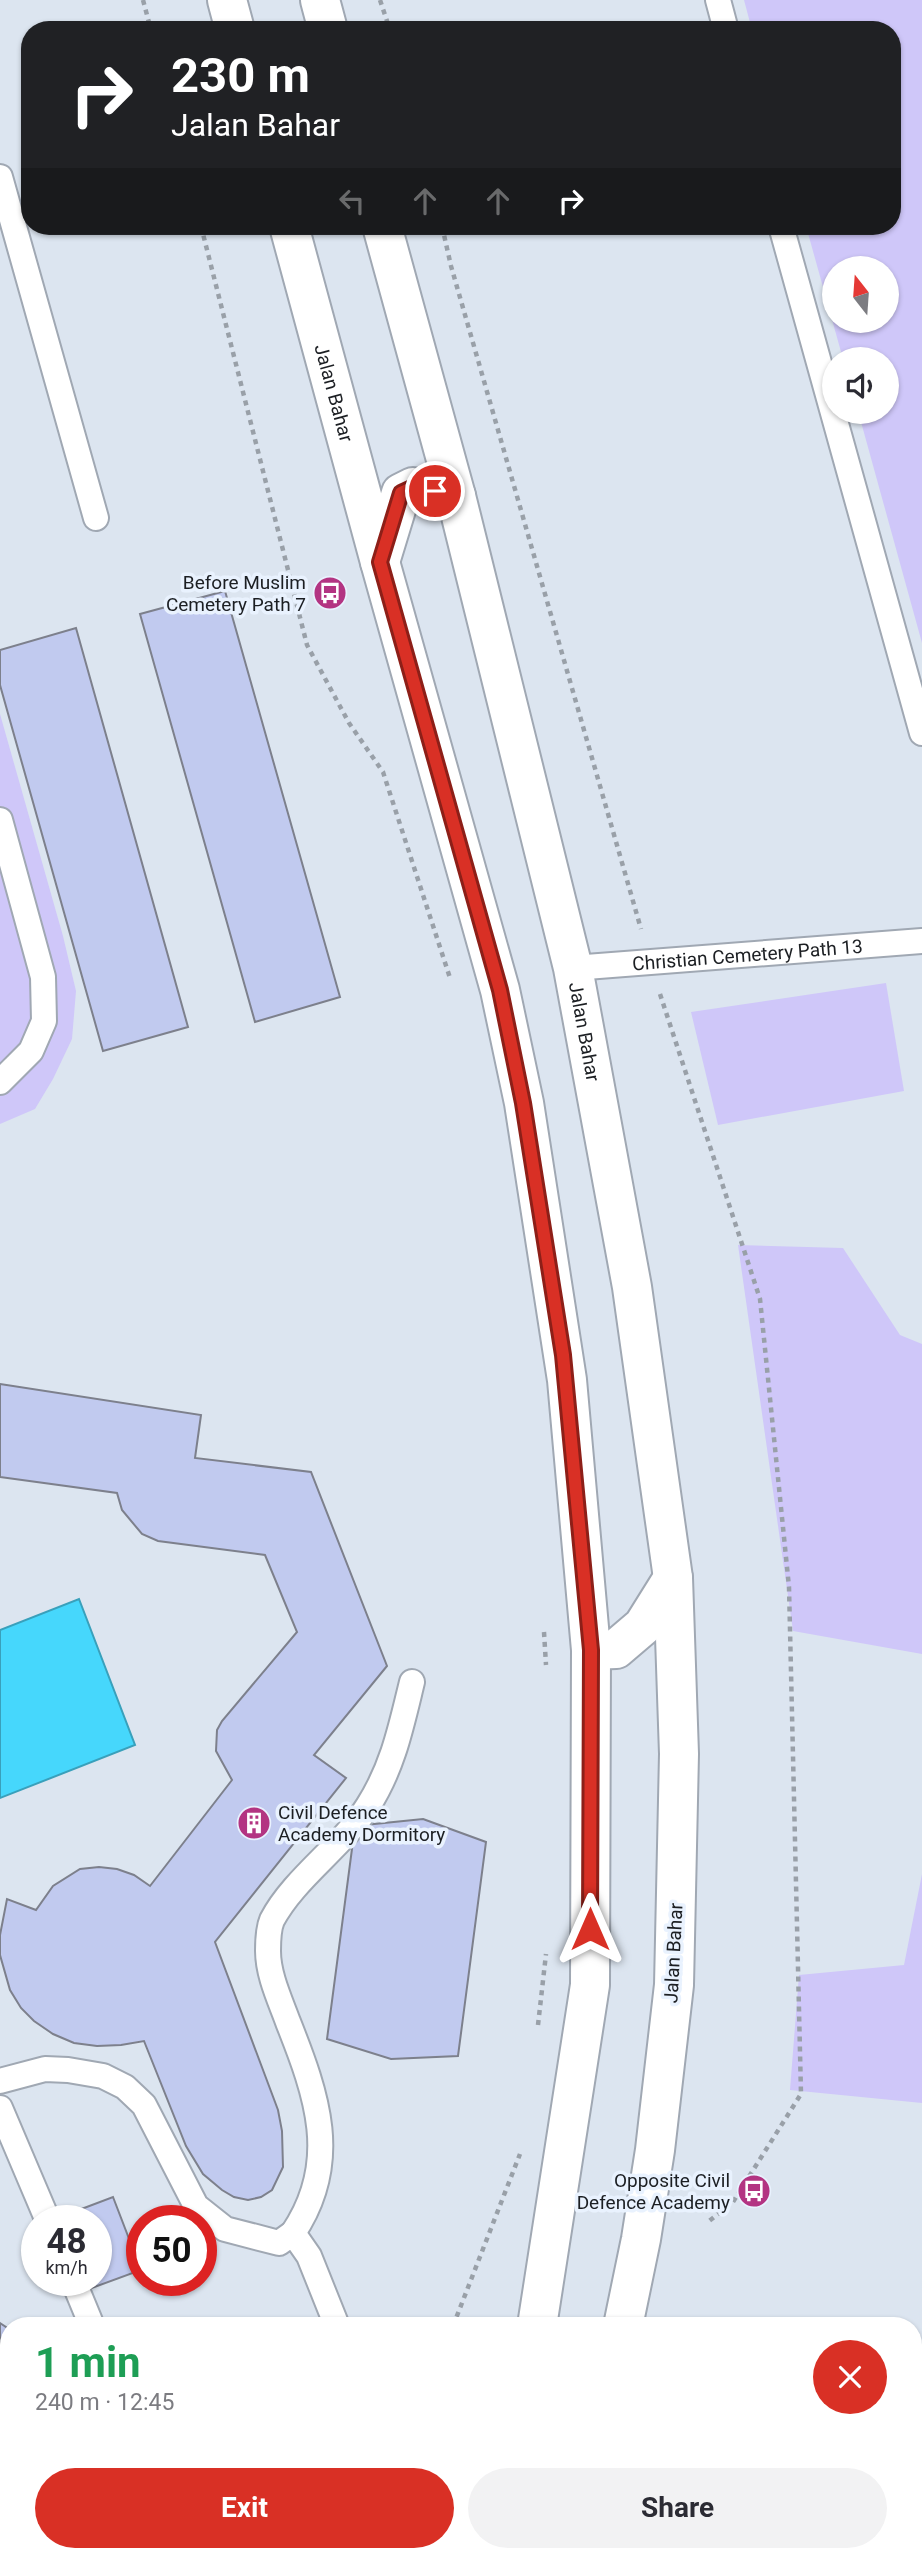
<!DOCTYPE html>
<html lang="en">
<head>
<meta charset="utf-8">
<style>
	body { margin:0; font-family:Roboto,sans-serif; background:#f2f2f3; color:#2b2b33; height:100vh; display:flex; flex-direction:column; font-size:26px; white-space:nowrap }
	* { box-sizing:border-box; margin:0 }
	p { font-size:23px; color:#7c7c81 }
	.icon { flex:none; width:38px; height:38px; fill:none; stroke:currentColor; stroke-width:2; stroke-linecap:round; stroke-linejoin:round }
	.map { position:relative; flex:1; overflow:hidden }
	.panel { position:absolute; left:0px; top:2317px; width:922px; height:245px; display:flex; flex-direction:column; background:#fff; border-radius:28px 28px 0 0; box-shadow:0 2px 5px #0004 }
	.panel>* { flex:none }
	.banner { position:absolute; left:21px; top:21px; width:880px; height:214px; border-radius:28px; box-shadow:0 2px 5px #0004; background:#202124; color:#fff; overflow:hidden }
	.needle { width:46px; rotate:343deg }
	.fabs { position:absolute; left:822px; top:256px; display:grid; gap:14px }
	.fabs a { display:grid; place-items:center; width:77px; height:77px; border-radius:50%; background:#fff; box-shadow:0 2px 5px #0004; font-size:35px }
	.speed { position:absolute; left:21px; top:2205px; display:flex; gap:14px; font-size:35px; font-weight:700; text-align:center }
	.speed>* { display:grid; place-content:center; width:91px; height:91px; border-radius:50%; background:#fff; box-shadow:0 2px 5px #0004; line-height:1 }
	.speed small { font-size:18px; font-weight:400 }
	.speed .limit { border:10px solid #d22; background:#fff; color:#111 }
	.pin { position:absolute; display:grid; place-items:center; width:60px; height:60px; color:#fff; margin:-30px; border:4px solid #fff; border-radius:50%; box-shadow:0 2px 7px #0007 }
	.me { position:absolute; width:77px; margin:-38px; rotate:0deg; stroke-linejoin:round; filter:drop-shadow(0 0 5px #0008) }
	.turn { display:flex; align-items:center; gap:24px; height:147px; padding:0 35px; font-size:32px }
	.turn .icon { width:91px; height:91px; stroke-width:2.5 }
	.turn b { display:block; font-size:49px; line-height:60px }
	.lanes { display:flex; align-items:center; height:66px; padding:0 35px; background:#0003; justify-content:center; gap:35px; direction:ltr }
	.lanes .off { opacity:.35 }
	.round { display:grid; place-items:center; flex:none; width:74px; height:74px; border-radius:37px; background:#f2f2f3 }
	.headline { display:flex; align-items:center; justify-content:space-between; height:119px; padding:0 35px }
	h1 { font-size:42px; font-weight:700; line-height:52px; color:#1e9e55 }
	.action { display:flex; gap:14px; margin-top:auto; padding:14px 35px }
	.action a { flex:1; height:80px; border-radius:42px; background:#d93025; color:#fff; font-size:28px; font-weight:700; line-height:80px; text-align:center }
	.action a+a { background:#f2f2f3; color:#2b2b33 }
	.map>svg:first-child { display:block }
	.green { fill:#cfc7f9; fill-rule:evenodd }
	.water { fill:#46d7fc; stroke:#39a0bb; stroke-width:2 }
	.building { fill:#c1caef; stroke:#7d808c; stroke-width:2 }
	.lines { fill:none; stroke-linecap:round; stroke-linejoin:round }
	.service-casing { stroke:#a0a8b3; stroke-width:28 }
	.secondary-casing { stroke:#a0a8b3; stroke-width:42 }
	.path { stroke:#99a0a8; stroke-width:4.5; stroke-dasharray:5 5; stroke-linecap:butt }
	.service { stroke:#fff; stroke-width:24 }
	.secondary { stroke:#fff; stroke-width:38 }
	.route-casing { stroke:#8d1f18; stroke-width:18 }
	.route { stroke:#d93025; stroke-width:12 }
	.labels { text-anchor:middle; stroke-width:7; stroke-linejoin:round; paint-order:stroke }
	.street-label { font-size:19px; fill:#1c1f23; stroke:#e9f2fe }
	.poi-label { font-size:19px; fill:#1c1f23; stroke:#e9f2fe; text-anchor:end }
</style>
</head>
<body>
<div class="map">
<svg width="922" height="2562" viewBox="0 0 922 2562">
	<rect width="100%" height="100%" fill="#dce5f0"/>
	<!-- green -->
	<g class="green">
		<path d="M744,0H922V643L858,411H887V359H843L806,226H892V30H752ZM835,268H887V320H835Z"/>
		<path d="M0,714L63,936L76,991L72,1039L53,1079L35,1109L0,1124Z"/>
		<path d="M886,983L904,1091L718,1125L691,1012Z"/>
		<path d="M738,1245L843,1248L900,1335L922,1344V1654L793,1631Z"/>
		<path d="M922,1874V2103L790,2090L799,1975L904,1965Z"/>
		<path d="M922,2356V2562H685L687,2553H914V2372Z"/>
	</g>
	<!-- water -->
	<path class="water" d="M79,1599L135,1745L0,1798V1630Z"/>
	<!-- building -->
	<g class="building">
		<path d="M225,591L340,997L255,1022L140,614Z"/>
		<path d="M76,628L188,1027L103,1051L0,685V650Z"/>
		<path d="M0,1384L201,1415L195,1458L311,1472L387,1666L314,1755L346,1778L215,1942L278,2110L282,2131L283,2167L272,2190L261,2197L248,2200L234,2197L222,2190L203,2174L186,2146L144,2041L121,2045L97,2046L74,2043L53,2034L34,2021L21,2008L10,1990L0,1955V1935L7,1899L36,1910L53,1886L80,1869L99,1867L117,1869L134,1875L150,1886L232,1780L216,1751L217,1730L222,1721L297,1632L265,1555L158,1541L142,1534L122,1510L117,1493L0,1477Z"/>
		<path d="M423,1819L486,1842L458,2056L391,2059L327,2039L355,1826Z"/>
		<path d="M113,2197L141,2270L89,2289L86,2280H96V2221H64L63,2216Z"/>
		<path d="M0,2323L9,2329V2350L0,2362Z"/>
		<path d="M0,2405L9,2411V2553H47L40,2562H0Z"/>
	</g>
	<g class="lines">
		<defs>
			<g id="service">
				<path d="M718,0L726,30"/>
				<path d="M0,177L96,518"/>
				<path d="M781,226L922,733"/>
				<path d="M0,820L43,977L44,1021L31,1051L0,1082"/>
				<path id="s1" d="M573,968L922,941"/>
				<path d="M0,2081L45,2069L68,2070L103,2076L125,2087L144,2105L196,2206L225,2229L279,2243L293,2233L309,2256L337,2326"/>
				<path d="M0,2108L48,2221"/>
				<path d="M293,2233C341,2162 317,2095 288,2022C280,2000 268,1975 268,1951C268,1942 269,1927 272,1920C294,1878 343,1846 368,1806C393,1767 401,1727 412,1682"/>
				<path d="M73,2280L92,2326"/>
				<path d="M145,2562L152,2553"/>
				<path d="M269,2562L277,2553"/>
			</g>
			<g id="secondary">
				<path d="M227,0L235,30"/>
				<path d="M320,0L328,30"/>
				<path id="s2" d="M289,226L380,562L500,990L524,1103L567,1380L591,1650L590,1985L537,2326"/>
				<path id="s3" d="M382,226L456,496L573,968L632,1287L673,1578L679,1754L674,1985L655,2150L641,2239L623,2326"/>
				<path d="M380,562L401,493L413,487L456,496"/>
				<path d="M591,1650L616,1649L643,1626L673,1578"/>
				<path d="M488,2562L490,2553"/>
				<path d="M576,2562L578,2553"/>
			</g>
		</defs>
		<!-- service casing -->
		<use href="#service" class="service-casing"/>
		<!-- secondary casing -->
		<use href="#secondary" class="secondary-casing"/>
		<!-- path -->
		<g class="path">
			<path d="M143,0L151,30"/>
			<path d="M380,0L390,30"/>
			<path d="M201,226L307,645L349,723L383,772L450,978"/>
			<path d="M442,226L451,266L641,929"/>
			<path d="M660,994L760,1299L789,1587L801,2094L733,2202L708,2222"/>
			<path d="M544,1632L546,1665"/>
			<path d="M538,2025L546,1954"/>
			<path d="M453,2326L520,2154"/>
			<path d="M394,2562L397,2553"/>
		</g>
		<!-- service -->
		<use href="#service" class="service"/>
		<!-- secondary -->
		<use href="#secondary" class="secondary"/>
	</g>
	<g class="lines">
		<defs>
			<path id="route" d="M435,491L414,487L401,493L380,562L500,990L523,1103L563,1355L591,1650L590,1929"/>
		</defs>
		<!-- route casing -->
		<use href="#route" class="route-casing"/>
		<!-- route -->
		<use href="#route" class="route"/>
	</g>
	<!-- icons -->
	<defs>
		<symbol id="bus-disc" viewBox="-11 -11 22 22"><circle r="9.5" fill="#b33482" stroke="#e9f2fe"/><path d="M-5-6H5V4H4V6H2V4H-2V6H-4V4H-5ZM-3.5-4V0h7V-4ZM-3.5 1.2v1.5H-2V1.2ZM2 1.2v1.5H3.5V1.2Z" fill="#fff"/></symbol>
		<symbol id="building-disc" viewBox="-11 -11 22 22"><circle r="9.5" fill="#b33482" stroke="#e9f2fe"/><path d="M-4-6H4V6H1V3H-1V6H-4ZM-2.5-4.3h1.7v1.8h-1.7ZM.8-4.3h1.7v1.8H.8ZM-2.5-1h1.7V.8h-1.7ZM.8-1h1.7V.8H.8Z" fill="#fff"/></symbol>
	</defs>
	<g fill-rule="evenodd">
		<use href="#bus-disc" x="311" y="574" width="38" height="38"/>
		<use href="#building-disc" x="235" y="1804" width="38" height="38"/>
		<use href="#bus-disc" x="735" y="2172" width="38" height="38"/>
	</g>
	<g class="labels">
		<!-- street labels -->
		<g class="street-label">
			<text dy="7" stroke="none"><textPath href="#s2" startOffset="173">Jalan Bahar</textPath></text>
			<text dy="7" stroke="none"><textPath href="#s1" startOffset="175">Christian Cemetery Path 13</textPath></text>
			<text dy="7" stroke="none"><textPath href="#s3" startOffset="831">Jalan Bahar</textPath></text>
			<text transform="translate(673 1953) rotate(-87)" y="7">Jalan Bahar</text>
		</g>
		<!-- poi labels -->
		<g class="poi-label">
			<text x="306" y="589">Before Muslim<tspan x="306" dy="22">Cemetery Path 7</tspan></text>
			<text x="278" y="1819" text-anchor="start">Civil Defence<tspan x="278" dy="22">Academy Dormitory</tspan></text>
			<text x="730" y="2187">Opposite Civil<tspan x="730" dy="22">Defence Academy</tspan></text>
		</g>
	</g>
</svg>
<div class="fabs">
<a><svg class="needle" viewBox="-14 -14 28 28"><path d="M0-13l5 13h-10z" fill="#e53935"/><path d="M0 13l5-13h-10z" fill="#7c7c81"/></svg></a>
<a><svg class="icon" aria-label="sound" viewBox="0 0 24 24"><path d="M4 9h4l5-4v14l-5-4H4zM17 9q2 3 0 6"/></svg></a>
</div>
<div class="speed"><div>48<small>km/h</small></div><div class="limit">50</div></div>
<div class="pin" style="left:435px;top:491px;background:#d93025"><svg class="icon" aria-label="arrive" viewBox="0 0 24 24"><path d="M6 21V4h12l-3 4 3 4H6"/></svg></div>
<svg class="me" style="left:590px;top:1929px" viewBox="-20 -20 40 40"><path d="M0-17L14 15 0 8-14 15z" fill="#d93025" stroke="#fff" stroke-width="4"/></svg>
<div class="banner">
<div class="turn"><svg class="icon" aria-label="right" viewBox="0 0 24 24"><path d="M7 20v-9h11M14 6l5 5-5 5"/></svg><div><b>230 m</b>Jalan Bahar</div></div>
<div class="lanes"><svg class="icon off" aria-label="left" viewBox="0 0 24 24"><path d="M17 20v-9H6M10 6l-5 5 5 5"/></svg><svg class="icon off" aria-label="ahead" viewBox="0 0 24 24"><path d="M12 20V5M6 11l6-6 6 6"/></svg><svg class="icon off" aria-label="ahead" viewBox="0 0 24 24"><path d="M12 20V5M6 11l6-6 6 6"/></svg><svg class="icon" aria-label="right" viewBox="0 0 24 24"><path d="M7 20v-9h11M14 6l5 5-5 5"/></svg></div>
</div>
<section class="panel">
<div class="headline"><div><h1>1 min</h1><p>240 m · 12:45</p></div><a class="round" style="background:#d93025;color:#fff"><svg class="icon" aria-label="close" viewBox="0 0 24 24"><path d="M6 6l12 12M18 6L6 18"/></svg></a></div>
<div class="action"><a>Exit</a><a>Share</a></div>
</section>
</div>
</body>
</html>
